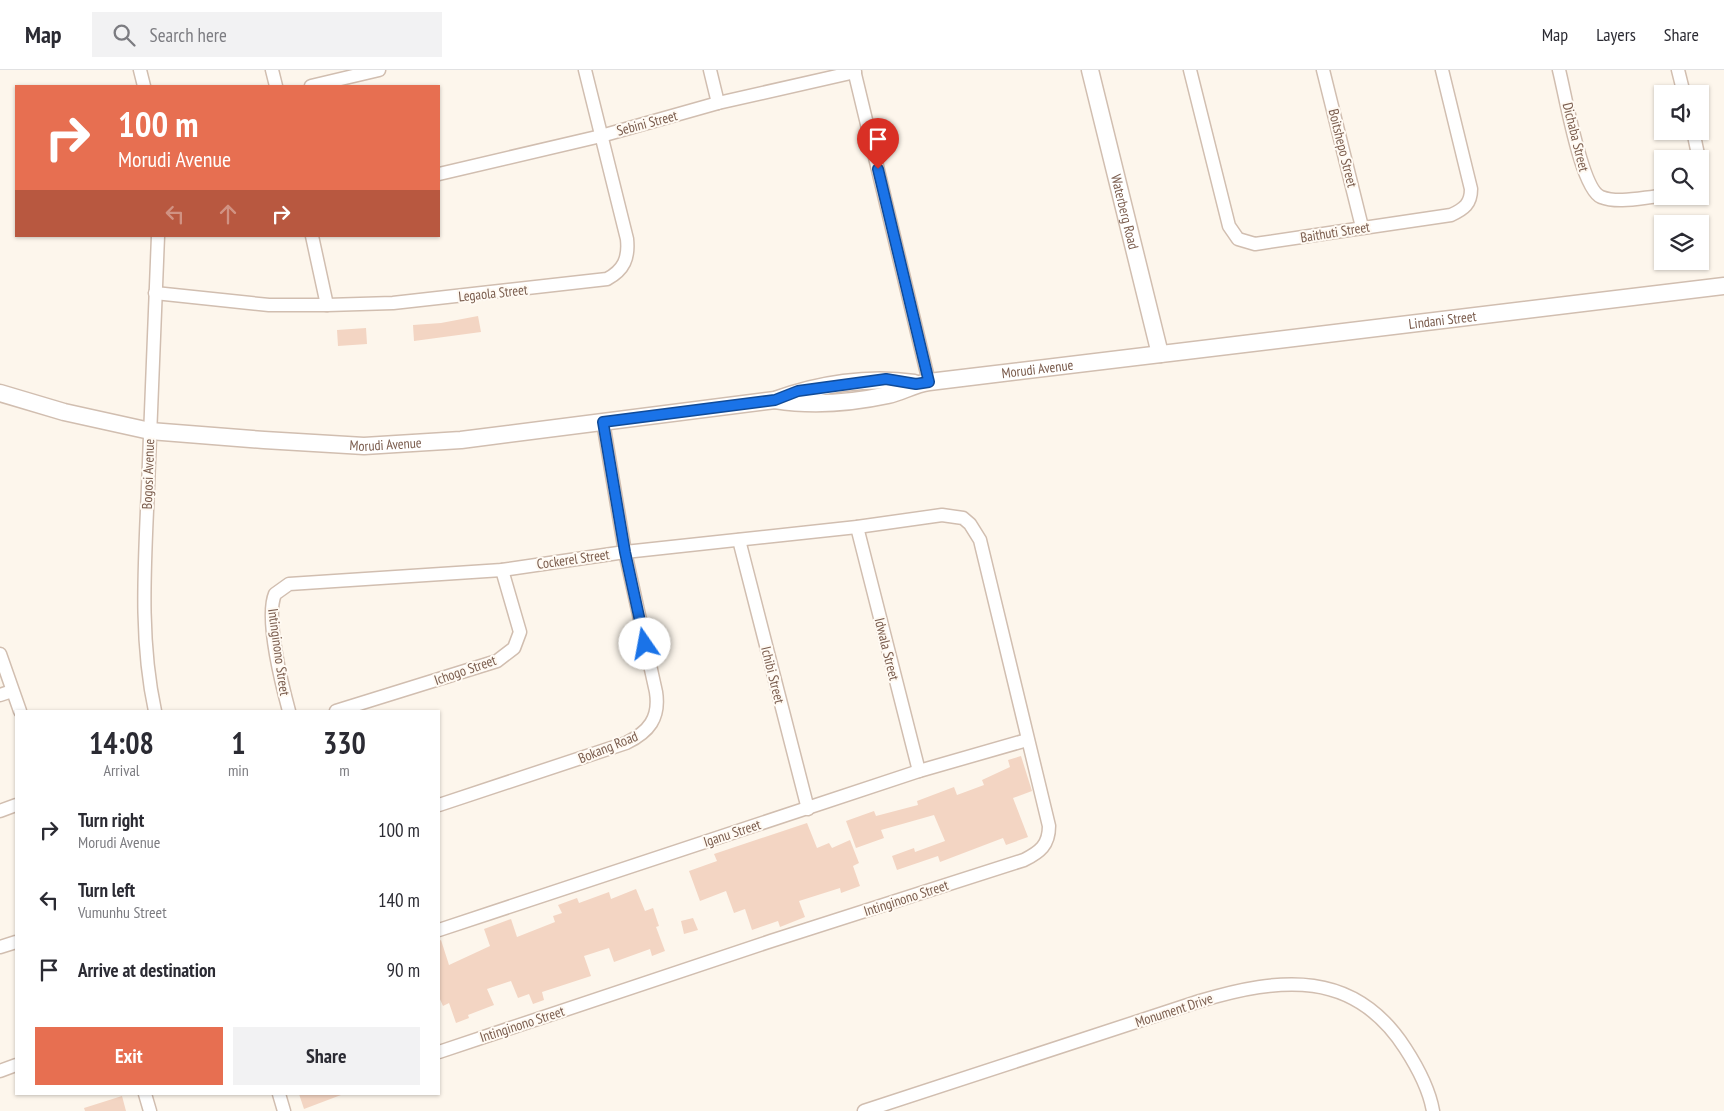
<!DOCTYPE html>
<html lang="en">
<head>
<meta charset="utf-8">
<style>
	body { margin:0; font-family:"PT Sans Narrow",sans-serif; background:#f2f2f3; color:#2b2b33; height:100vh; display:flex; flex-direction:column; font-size:19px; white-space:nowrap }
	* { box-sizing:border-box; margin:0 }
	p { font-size:16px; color:#7c7c81 }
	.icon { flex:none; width:28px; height:28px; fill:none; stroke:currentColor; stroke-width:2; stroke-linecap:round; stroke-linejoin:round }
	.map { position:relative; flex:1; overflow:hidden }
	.side { position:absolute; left:15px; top:640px; width:425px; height:385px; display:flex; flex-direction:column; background:#fff; border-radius:0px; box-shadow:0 1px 4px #0004 }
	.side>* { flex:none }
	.guide { position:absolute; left:15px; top:15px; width:425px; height:152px; border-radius:0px; box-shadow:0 1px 4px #0004; background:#e76f51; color:#fff; overflow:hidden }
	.fabs { position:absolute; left:1654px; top:15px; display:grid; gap:10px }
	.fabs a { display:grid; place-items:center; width:55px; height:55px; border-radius:0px; background:#fff; box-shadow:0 1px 4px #0004; font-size:25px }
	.pin { position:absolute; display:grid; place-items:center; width:42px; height:42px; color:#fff; margin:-51px -21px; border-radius:50% 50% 50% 0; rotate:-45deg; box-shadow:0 0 5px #0007 }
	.pin .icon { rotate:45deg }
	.me { position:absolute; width:55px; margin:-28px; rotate:348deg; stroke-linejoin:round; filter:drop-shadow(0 0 4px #0008) }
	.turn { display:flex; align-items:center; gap:18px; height:105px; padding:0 20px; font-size:22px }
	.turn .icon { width:65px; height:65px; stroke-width:2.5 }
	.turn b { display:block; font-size:35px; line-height:42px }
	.lanes { display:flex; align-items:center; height:48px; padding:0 20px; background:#0003; justify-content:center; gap:25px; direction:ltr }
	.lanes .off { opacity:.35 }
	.eta { display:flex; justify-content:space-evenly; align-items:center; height:85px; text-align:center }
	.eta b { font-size:30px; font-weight:700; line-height:35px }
	.primary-button { display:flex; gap:10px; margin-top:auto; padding:10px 20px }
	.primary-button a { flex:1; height:58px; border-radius:0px; background:#e76f51; color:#fff; font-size:20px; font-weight:700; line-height:58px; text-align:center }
	.primary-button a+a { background:#f2f2f3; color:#2b2b33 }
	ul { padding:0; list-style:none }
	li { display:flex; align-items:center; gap:15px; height:70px; padding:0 20px }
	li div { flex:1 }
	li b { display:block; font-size:19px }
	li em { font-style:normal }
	header { display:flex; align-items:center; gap:30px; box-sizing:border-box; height:70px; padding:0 25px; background:#fff; border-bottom:1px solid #e1e1e2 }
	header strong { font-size:24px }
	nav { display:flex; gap:28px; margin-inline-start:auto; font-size:18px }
	.search { width:350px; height:45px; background:#f2f2f3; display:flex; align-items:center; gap:12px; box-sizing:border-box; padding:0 18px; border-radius:0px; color:#7c7c81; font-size:19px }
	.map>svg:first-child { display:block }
	.building { fill:#f3d5c3 }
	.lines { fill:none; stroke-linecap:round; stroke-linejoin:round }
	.minor-casing { stroke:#d1beb0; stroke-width:15 }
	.tertiary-casing { stroke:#d1beb0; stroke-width:19 }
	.minor { stroke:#fff; stroke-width:12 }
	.tertiary { stroke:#fff; stroke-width:16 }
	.route-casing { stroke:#114b97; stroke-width:12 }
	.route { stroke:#1a73e8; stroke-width:9 }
	.labels { text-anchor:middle; stroke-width:4; stroke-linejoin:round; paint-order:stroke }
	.street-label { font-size:14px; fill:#7a5c4d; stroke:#fffaf3 }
</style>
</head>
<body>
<header>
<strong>Map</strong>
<div class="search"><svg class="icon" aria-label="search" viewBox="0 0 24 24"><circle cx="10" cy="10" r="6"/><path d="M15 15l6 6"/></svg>Search here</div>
<nav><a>Map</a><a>Layers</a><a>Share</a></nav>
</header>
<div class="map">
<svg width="1724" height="1041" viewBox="0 0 1724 1041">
	<rect width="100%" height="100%" fill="#fdf6ec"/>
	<!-- building -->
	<g class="building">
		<path d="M478,246L481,262L414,271L413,255L441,253Z"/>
		<path d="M366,258L367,274L338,276L337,260Z"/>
		<path d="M1021,686L1032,721L1013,728L1028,767L1006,775L1003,768L940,792L938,786L897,800L892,786L914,778L915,782L945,771L934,745L881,760L884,768L856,778L846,751L874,741L876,746L918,735L917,731L954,717L957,725L984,715L982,710L1010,697L1008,690Z"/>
		<path d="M807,753L817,778L829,773L832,778L850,770L859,793L853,796L860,816L841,823L840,818L799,831L805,847L780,857L778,851L752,860L745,839L734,843L726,821L700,831L689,801L717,791L714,784Z"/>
		<path d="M636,819L645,841L653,838L659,856L656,857L665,881L652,886L650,879L614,892L609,878L584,886L591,906L542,922L544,930L533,934L529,924L518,928L511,911L487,919L494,935L468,945L469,948L456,953L449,933L443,936L439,927V871L441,870L449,895L490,876L484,859L511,849L517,867L555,852L553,846L562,843L558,835L577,828L579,833L609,822L611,829Z"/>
		<path d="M693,848L698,860L684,864L681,851Z"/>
		<path d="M299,1024H341V1025L304,1039Z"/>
		<path d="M122,1026L126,1041H85L84,1038Z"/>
	</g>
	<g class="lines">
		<defs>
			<g id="minor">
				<path d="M140,0L144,16"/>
				<path d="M272,0L276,16"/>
				<path d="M710,0L718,33"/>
				<path d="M854,0L929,312"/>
				<path d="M1190,0L1229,156L1238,169L1255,174L1451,145C1464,139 1471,134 1471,119L1442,0"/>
				<path d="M1323,0L1362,157"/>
				<path d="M1559,0C1565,23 1581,119 1601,127C1619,134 1644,127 1662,126"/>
				<path d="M1678,0L1684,24"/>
				<path d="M311,16L379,0"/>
				<path d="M1693,61L1699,89"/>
				<path d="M439,104L601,66L718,33L855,2"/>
				<path d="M312,166L327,235"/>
				<path d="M155,223L269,235H327L393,233L607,209C624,200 629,188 627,169L585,0"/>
				<path d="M857,457L919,701"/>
				<path d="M739,470L808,739"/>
				<path d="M0,584L20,641"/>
				<path d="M0,625L12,621"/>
				<path d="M155,641C139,567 145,492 148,417C151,334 154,250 158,166"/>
				<path d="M289,641C282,615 265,548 275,524L289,514L502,500L625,482L857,457L942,445L963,448L970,454L980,470L1049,756C1049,775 1040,782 1024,790L771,871L439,982"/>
				<path d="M336,641L497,591L514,578L520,562L502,500"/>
				<path d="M439,735L626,673C649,662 660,648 656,622L625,482L603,352"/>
				<path d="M0,741L16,735"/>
				<path d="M439,860L919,701L1027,670"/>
				<path d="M0,877L16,872"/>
				<path d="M0,1001L16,995"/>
				<path d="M145,1024L150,1041"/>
				<path d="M279,1024L284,1041"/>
				<path d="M864,1041L1200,931C1280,907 1354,899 1405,978C1418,998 1429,1018 1433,1041"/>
			</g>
			<g id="tertiary">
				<path id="s1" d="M1090,0L1160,284"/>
				<path id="s2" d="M0,323L64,342L150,361L264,370L364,376L461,370L775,330C818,314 869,306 914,313"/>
				<path id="s3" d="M775,330C812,336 851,333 888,325C902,322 914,314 929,312L1724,216"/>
			</g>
		</defs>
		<!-- minor casing -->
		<use href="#minor" class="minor-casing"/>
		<!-- tertiary casing -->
		<use href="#tertiary" class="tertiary-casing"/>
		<!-- minor -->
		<use href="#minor" class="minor"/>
		<!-- tertiary -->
		<use href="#tertiary" class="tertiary"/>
	</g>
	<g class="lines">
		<defs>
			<path id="route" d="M645,574L625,482L603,352L775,330L798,321L886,309L916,314L929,312L878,99"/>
		</defs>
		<!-- route casing -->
		<use href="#route" class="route-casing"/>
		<!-- route -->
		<use href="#route" class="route"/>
	</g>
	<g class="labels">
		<!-- street labels -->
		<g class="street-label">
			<text transform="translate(647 53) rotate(-15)" y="5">Sebini Street</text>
			<text transform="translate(1576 67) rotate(76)" y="5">Dichaba Street</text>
			<text transform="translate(1343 78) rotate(76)" y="5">Boitshepo Street</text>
			<text dy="5" stroke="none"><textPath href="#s1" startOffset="146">Waterberg Road</textPath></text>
			<text transform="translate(1335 162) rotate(-9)" y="5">Baithuti Street</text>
			<text transform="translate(493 223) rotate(-6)" y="5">Legaola Street</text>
			<text dy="5" stroke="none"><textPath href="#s3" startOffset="674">Lindani Street</textPath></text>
			<text dy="5" stroke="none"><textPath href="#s3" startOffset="266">Morudi Avenue</textPath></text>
			<text dy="5" stroke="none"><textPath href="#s2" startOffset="391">Morudi Avenue</textPath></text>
			<text transform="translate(148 404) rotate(-88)" y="5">Bogosi Avenue</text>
			<text transform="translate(573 489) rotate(-8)" y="5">Cockerel Street</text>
			<text transform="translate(887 579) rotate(76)" y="5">Idwala Street</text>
			<text transform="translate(279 582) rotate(82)" y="5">Intinginono Street</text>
			<text transform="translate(465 600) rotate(-19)" y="5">Ichogo Street</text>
			<text transform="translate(773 605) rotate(76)" y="5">Ichibi Street</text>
			<text transform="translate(608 677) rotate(-22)" y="5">Bokang Road</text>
			<text transform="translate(732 763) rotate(-18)" y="5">Iganu Street</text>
			<text transform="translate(906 828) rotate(-18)" y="5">Intinginono Street</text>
			<text transform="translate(1174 940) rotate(-18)" y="5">Monument Drive</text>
			<text transform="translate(522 954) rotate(-18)" y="5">Intinginono Street</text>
		</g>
	</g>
</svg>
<div class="fabs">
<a><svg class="icon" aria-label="sound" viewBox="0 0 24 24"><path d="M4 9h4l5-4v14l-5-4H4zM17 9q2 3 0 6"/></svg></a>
<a><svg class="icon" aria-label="search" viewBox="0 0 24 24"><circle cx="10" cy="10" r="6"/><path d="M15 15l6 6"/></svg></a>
<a><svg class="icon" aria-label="layers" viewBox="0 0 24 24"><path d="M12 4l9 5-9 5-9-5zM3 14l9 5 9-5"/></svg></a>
</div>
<div class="pin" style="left:878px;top:99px;background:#d93025"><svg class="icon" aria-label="arrive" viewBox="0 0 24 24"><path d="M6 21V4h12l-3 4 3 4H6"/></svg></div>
<svg class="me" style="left:645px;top:574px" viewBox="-20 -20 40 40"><circle r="19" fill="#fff"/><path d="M0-13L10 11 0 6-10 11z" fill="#1a73e8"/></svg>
<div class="guide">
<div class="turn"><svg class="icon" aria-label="right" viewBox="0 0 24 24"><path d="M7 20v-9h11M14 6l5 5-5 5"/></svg><div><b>100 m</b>Morudi Avenue</div></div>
<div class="lanes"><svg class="icon off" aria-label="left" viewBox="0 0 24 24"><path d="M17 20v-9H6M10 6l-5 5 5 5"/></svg><svg class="icon off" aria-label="ahead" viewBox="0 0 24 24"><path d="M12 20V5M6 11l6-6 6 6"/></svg><svg class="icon" aria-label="right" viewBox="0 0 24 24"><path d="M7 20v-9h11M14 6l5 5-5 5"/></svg></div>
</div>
<section class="side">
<div class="eta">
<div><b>14:08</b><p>Arrival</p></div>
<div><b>1</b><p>min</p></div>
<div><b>330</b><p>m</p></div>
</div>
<ul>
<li><svg class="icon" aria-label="right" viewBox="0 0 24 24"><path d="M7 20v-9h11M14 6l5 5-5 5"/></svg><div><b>Turn right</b><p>Morudi Avenue</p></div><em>100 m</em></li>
<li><svg class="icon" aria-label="left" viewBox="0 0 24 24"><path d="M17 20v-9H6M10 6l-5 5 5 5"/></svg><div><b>Turn left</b><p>Vumunhu Street</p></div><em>140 m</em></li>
<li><svg class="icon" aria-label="arrive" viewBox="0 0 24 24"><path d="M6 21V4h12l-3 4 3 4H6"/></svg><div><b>Arrive at destination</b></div><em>90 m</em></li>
</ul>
<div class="primary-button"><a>Exit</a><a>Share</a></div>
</section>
</div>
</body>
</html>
